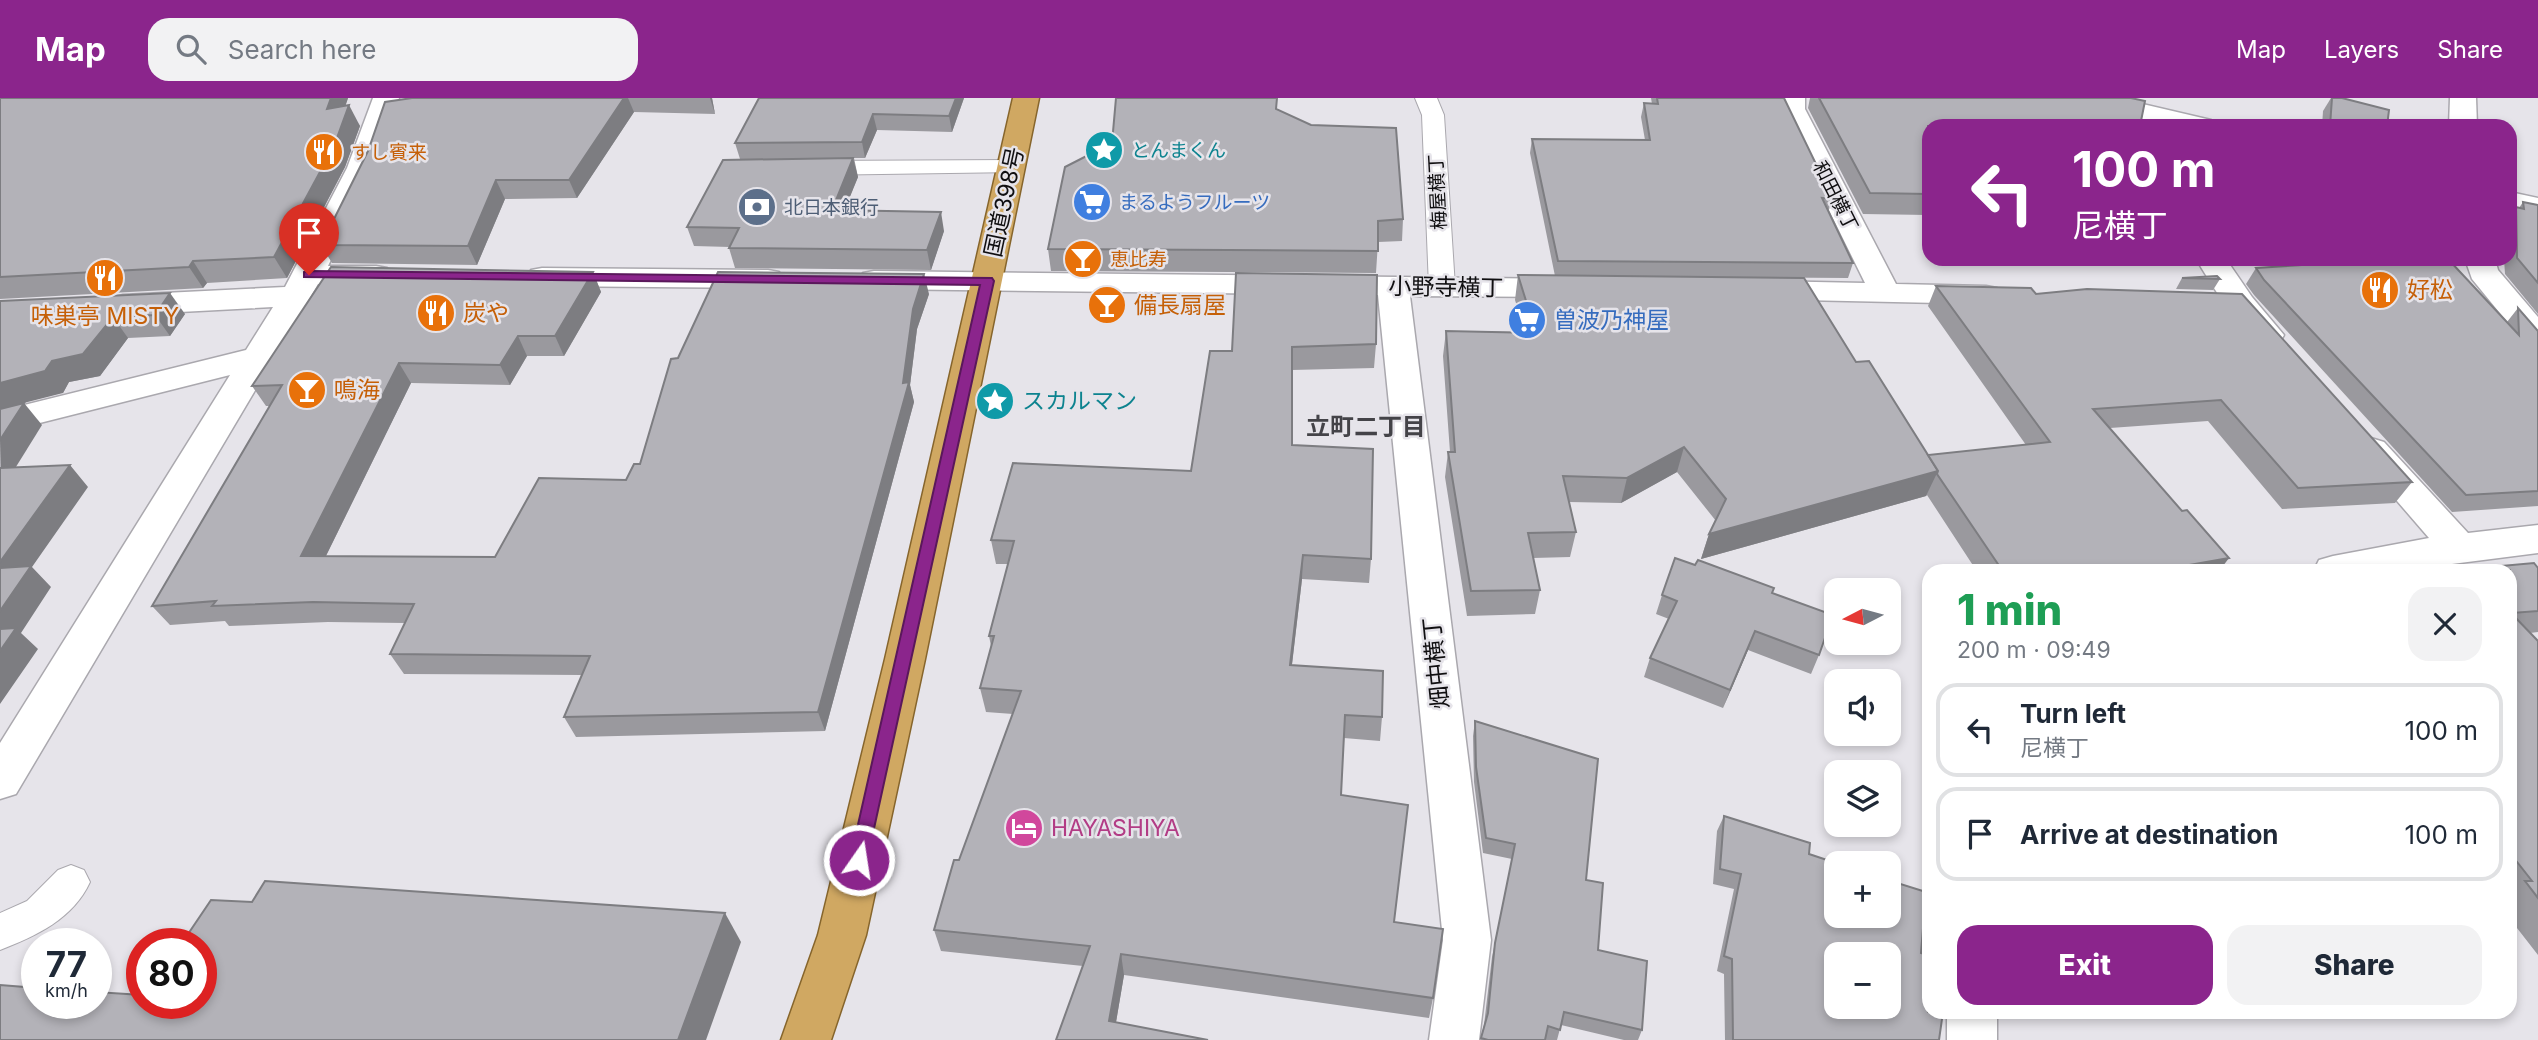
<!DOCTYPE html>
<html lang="en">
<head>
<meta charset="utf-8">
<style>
	body { margin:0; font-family:Inter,"Noto Sans JP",sans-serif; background:#f2f2f3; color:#1f2937; height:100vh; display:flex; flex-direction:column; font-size:26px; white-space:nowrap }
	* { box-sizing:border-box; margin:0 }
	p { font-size:23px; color:#747a83 }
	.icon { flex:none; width:38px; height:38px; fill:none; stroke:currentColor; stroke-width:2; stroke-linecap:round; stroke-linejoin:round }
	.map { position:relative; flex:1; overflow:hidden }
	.panel { position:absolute; left:1922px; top:466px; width:595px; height:455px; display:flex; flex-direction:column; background:#fff; border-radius:21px; box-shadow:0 4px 10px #0003 }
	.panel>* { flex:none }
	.guide { position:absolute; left:1922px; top:21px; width:595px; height:147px; border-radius:21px; box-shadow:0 4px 10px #0003; background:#8b258c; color:#fff; overflow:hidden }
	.needle { width:46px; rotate:264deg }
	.fabs { position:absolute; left:1824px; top:480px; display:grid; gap:14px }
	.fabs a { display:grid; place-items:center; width:77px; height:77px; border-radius:14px; background:#fff; box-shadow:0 4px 10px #0003; font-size:35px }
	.speed { position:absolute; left:21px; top:830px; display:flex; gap:14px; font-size:35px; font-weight:700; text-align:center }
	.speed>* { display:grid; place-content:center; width:91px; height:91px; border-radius:50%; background:#fff; box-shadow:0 4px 10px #0003; line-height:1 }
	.speed small { font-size:18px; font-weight:400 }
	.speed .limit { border:10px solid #d22; background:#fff; color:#111 }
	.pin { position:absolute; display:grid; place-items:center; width:60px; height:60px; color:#fff; margin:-72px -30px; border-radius:50% 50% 50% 0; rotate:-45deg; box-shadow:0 0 7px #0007 }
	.pin .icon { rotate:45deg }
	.me { position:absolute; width:77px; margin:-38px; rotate:13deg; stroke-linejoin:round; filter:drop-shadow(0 0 5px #0008) }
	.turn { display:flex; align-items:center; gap:24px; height:147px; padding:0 35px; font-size:32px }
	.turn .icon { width:91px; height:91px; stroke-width:2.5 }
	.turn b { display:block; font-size:49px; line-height:60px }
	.round { display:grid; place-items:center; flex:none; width:74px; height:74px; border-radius:21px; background:#f2f2f3 }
	.headline { display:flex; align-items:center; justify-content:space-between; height:119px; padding:0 35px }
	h1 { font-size:42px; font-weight:800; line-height:52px; color:#1e9e55 }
	.primary-button { display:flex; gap:14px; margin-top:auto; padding:14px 35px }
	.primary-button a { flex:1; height:80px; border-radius:21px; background:#8b258c; color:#fff; font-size:28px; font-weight:800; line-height:80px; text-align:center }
	.primary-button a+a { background:#f2f2f3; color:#1f2937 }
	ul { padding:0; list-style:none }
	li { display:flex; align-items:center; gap:21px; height:94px; margin:0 14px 10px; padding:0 21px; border:4px solid #e0e1e3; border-radius:21px }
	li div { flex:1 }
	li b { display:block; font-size:26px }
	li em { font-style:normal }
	header { display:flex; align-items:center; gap:42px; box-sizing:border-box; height:98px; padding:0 35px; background:#8b258c; color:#fff }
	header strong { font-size:33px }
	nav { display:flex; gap:38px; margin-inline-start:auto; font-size:24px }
	.search { width:490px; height:63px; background:#f2f2f3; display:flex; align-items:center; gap:18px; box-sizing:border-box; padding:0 24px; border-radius:21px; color:#747a83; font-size:26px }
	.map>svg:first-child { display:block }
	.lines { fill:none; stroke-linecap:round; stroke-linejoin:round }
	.service-casing { stroke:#aaa8ae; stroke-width:2 }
	.minor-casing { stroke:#aaa8ae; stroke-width:3 }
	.tertiary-casing { stroke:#aaa8ae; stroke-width:3 }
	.trunk-casing { stroke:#86652c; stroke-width:3 }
	.service { fill:#fff; fill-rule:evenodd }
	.minor { fill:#fff; fill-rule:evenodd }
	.tertiary { fill:#fff; fill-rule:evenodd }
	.trunk { fill:#d0a862; fill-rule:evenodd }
	.wall { fill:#9a999e }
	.shaded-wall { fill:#7d7d81 }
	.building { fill:#b3b2b8; stroke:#7d7d81; stroke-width:2; fill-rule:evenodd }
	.route { fill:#8b258c; stroke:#5a185b; stroke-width:2 }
	.labels { text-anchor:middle; stroke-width:5; stroke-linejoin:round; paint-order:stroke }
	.far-culture-label { font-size:19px; fill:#0d838f; stroke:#e6e4ea; text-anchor:start }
	.far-food-label { font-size:19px; fill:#c56008; stroke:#e6e4ea; text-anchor:start }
	.far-street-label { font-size:19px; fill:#100f11; stroke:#e6e4ea }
	.far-shop-label { font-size:19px; fill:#366cbe; stroke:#e6e4ea; text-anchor:start }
	.far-service-label { font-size:19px; fill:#4e5e75; stroke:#e6e4ea; text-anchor:start }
	.street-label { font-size:23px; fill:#100f11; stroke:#e6e4ea }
	.food-label { font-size:23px; fill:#c56008; stroke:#e6e4ea; text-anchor:start }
	.shop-label { font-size:23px; fill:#366cbe; stroke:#e6e4ea; text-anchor:start }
	.culture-label { font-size:23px; fill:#0d838f; stroke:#e6e4ea; text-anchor:start }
	.hotel-label { font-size:23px; fill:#b23c85; stroke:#e6e4ea; text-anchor:start }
	.neighbourhood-label { font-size:24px; font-weight:bold; fill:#444348; stroke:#e6e4ea }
</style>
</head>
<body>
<header>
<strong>Map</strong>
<div class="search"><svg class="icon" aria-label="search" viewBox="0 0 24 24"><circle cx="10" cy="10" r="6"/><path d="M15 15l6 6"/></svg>Search here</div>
<nav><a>Map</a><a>Layers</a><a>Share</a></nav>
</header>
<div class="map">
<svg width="2538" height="942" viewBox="0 0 2538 942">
	<rect width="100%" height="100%" fill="#e6e4ea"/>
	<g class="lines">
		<defs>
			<g id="service">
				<path d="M1415,0H1437L1444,17L1455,189L1451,194L1442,197L1433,194L1429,189L1422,17Z"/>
				<path d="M1012,62L1020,64L1024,69L1020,74L813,77L805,75L801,70L805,65L813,63Z"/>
				<path d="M71,767L84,772L90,784C73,821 36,838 0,852V815L27,803L58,772Z"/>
			</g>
			<g id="minor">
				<path d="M373,0H399L375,70L328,168H376L387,170L391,177L387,184L376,186H318L16,696L0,701V645L230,277L0,335V313L246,252L273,209L123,217L112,214L107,207L112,200L123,197L285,189L347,70Z"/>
				<path d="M1779,0H1805V11L1896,186L1986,188L1997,190L2002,197L1997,204L1986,206L1760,201L1749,199L1744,192L1749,185L1760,183L1865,185L1779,11Z"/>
				<path d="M2510,94L2538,100V118L2510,112Z"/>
				<path d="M2196,161H2226L2252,199L2284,237L2280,244C2272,246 2265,248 2258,245C2240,235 2208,180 2196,161Z"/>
				<path d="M2465,161H2495L2498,172L2538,219V250L2526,247L2472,181Z"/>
				<path d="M542,170L768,172L779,174L784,181L779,188L768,190L542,188L531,186L526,179L531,172Z"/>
				<path d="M874,173L1570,181L1581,183L1586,190L1581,197L1570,199L1410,198L1491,842L1479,942H1429L1443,842L1378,197L874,191L863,189L858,182L863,175Z"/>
				<path d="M2371,340L2384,344L2468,435L2538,427V455L2405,472H2314L2319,462L2333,458L2429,440L2353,352L2358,344Z"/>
				<rect x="1947" y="914" width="50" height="28"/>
			</g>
			<g id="tertiary">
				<path d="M2071,0H2117L2211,22L2215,28H2167L2075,6Z"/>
				<path d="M2450,0H2476L2477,28H2449Z"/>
			</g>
			<path id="trunk" d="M1013,0H1039L925,561L866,837L831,942H781L818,837L885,561Z"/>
		</defs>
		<!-- service casing -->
		<use href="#service" class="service-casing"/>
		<!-- minor casing -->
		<use href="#minor" class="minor-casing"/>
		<!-- tertiary casing -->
		<use href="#tertiary" class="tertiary-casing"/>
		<!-- trunk casing -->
		<use href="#trunk" class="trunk-casing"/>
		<!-- service -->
		<use href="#service" class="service"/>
		<!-- minor -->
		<use href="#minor" class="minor"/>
		<!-- tertiary -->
		<use href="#tertiary" class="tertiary"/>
		<!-- trunk -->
		<use href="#trunk" class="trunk"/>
	</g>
	<!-- wall -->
	<g class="wall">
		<path d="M0,0H348L345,8L360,28L345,69L287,180L207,185L203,190L0,201Z"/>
		<path d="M412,0H712L715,16L634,14L577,100L505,101L477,167L332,165L321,147Z"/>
		<path d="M759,0H964L952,34L877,32L865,60H854L858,79L844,112L944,133L931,172L735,170L729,150L730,149L694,148L687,129L740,61L735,45Z"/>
		<path d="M1651,0H1784L1833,101L1828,114L1853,165L1848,180L1735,179L1856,264L1928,357L2026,347L1928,208L1936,188L2036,196L2412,384L2395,405L2282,411L2208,323L2110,330L2220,472H1976L1927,397L1926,398L1701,461L1709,436L1716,423L1677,374L1621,405L1569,404L1576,434L1570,459L1533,460L1540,492L1535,516L1467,518L1445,379L1448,354H1450L1443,258L1446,233L1525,234L1515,202L1518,177L1555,178L1530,55L1532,41L1645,42L1641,19L1644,5L1652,6Z"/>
		<path d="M1810,0H2131L1928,28V117L1863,116L1808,10Z"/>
		<path d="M2331,0H2342L2387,28H2322L2323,13Z"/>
		<path d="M1278,11L1403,121L1402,143L1378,144L1376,175L1051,173L1048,151Z"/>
		<path d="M2523,104L2538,107V216L2505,176L2504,161H2510V117L2516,109L2519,110Z"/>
		<path d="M2322,161H2448L2507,224L2518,210L2538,233V408L2452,414L2254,197L2246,186L2256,170L2322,166Z"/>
		<path d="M593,174L601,194L564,258H527L510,287L411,285L326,458L495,459L626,382L640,366L678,260L929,196L917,231L910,287L914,304L825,633L576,639L564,619L582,577L404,576L390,556L405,525L328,524L229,528L225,523L170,527L152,508L270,308H266L252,288Z"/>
		<path d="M1236,175L1376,246L1374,270L1292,272V347L1371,461L1369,485L1302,481L1292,567L1382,619L1380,643L1344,640L1341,697L1394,824L1433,900L1429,920L1124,877L1116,924L1056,942L1083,868L941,853L934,832L1013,616L986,614L980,590L991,548L989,538L1008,466H996L991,442L1191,373L1232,253Z"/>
		<path d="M2182,180L2220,181L2213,192L2176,191Z"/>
		<path d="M0,203L185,216L170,238L128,240L100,278L69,284L63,295Z"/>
		<path d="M2538,470V534L2530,535L2538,543V857L2510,821V472Z"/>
		<path d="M1772,495L1819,557L1811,576L1748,552L1723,610L1644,579L1650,560L1669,521L1656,516L1662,497Z"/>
		<path d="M1475,623L1586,782L1598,852L1642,932L1638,942H1624L1561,927L1557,942H1480L1484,927L1492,859L1512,761L1483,755L1474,684L1473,638Z"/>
		<path d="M1724,718L1809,756L1921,855L1939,942H1725L1724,876L1717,873L1734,791L1713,786L1717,733Z"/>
	</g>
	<!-- shaded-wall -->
	<g class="shaded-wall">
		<path d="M331,0H348L338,31L327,11Z"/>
		<path d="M624,0H628L634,14L577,100L569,82Z"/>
		<path d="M710,0H712L715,16Z"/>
		<path d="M956,0H964L952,34L949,18Z"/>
		<path d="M349,7L360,28L345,69L287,180L274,159Z"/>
		<path d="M873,16L877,32L865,60L862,44Z"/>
		<path d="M853,60L858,79L837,131L832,112Z"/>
		<path d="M496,82L505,101L477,167L468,148Z"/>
		<path d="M941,114L944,133L931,172L927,152Z"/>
		<path d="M193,163L207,185L203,190L189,169Z"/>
		<path d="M593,174L601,194L564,258L555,238Z"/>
		<path d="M924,176L929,196L917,231L910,287L914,304L825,633L818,614L903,285L913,211Z"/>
		<path d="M170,195L185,216L170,238L155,217Z"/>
		<path d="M113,219L128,240L100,278L69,284L63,295L0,311V285Z"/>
		<path d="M518,238L527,258L510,287L500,267Z"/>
		<path d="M399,265L411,285L316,478L301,458Z"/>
		<path d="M24,305L42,327L1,393L0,342Z"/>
		<path d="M1684,349L1677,374L1621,405L1627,380Z"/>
		<path d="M70,367L88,389L32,469L51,489L21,535L38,551L0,606V464Z"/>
		<path d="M1938,373L1926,398L1701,461L1709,436Z"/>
		<path d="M1303,457L1302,481L1289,591L1290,567Z"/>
		<path d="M2229,460L2220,472H2161Z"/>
		<path d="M1755,533L1748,552L1723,610L1730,592Z"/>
		<path d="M725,815L741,844L706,942H678Z"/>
		<path d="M1121,856L1124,877L1113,942L1109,923Z"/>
	</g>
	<!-- building -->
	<g class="building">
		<path d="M0,0H331L327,11L349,7L334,48L274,159L193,163L189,169L0,179Z"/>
		<path d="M412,0H624L569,82H496L468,148L321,147L368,53L385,4Z"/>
		<path d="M759,0H956L949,18L873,16L862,44L735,45Z"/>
		<path d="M1116,0H1277L1276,11L1311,27L1396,30L1403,121L1378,123V153L1048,151L1065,69L1112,45Z"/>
		<path d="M1657,0H1784L1833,101L1822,100L1853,165L1558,163L1532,41L1650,42L1644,5L1658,6Z"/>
		<path d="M1819,0H2131L2145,3L2140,28H1928V96L1870,95Z"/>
		<path d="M2332,0H2342L2389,12L2387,28H2330Z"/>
		<path d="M853,60L832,112L941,114L927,152L729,150L739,130L687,129L723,62Z"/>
		<path d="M2523,104L2538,107V185L2517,160L2516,109L2524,111Z"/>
		<path d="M2333,161H2448L2519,237L2518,210L2538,233V393L2466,397L2264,182L2256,170L2333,165Z"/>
		<path d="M331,169L593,174L555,238H518L500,267L399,265L301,458L495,459L539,380L626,382L634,366H640L671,261L678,260L718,174L924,176L913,211L903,285L909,284L818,614L564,619L590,558L390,556L414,506L313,504L212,508L216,503L152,508L282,287L252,288Z"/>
		<path d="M1236,175L1377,177L1376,246L1292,249V347L1373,351L1371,461L1303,457L1290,567L1383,573L1382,619L1345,617L1341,697L1408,707L1394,824L1443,831L1433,900L1121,856L1109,923L1208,942H1056L1090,848L934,832L954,762H959L1021,593L980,590L994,538H989L1014,443L991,442L1013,365L1191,373L1210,253H1232Z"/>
		<path d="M1518,177L1804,180L1856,264L1869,263L1938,373L1709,436L1726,401L1684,349L1627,380L1563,378L1576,434L1528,435L1540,492L1471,493L1448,354H1455L1446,233L1536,235Z"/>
		<path d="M2217,178L2220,181L2182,180Z"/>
		<path d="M1936,188L2031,190L2036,196L2087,191L2242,196L2412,384L2298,390L2221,302L2093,311L2182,413L2187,412L2229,460L2161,472H2002L1937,376L1938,373L1928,357L2050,344Z"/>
		<path d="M170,195L155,217L113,219L83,256L52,263L45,273L0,285V203Z"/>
		<path d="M24,305L0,342V311Z"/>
		<path d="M70,367L0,464V370Z"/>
		<path d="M1675,460L1695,467L1698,462L1774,490L1772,495L1833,517L1819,557L1755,533L1730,592L1650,560L1677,503L1662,497Z"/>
		<path d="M2534,465L2538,470V513L2511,515L2538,543V800L2525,783H2532L2510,755V472H2457Z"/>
		<path d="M31,468L0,513V470Z"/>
		<path d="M16,530L0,553V531Z"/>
		<path d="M1475,623L1598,661L1586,782L1603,785L1598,852L1647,863L1642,932L1564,914L1560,932L1548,928L1545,942H1488L1481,940L1488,915L1495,845L1515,746L1486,740L1476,669Z"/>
		<path d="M1724,718L1810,745L1809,756L1836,765V817H1888V782L1926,794L1921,855L1928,857V914H1943L1939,942H1733L1732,861L1724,858L1741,776L1720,771ZM1836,856H1888V908H1836Z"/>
		<path d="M265,783L725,815L678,942H0V887L37,890V905H96V894L142,897V905H201V845H182L211,802L252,804Z"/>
	</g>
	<!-- route -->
	<path class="route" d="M309,173L992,180L994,183L866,767L859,770L852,767L850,762L980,187L304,179V174Z"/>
	<!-- icons -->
	<defs>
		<symbol id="sight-disc" viewBox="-11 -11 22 22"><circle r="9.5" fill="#0f9aa8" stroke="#e6e4ea"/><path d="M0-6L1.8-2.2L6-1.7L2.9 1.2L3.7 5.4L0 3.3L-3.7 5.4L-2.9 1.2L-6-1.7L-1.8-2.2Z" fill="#fff"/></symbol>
		<symbol id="restaurant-disc" viewBox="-11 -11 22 22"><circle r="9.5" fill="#e8710a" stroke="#e6e4ea"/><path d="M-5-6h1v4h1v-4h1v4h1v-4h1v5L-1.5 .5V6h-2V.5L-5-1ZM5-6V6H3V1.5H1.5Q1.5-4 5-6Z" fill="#fff"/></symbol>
		<symbol id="supermarket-disc" viewBox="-11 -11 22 22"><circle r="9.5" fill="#3f7fe0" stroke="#e6e4ea"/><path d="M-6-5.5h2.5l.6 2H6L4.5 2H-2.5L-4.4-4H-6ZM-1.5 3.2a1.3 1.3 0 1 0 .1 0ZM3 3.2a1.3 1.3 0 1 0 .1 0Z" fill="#fff"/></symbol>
		<symbol id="bank-disc" viewBox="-11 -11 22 22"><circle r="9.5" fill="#5c6f8a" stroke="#e6e4ea"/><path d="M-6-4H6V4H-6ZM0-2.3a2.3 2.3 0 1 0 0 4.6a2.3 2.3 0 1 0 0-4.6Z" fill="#fff"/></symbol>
		<symbol id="bar-disc" viewBox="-11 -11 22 22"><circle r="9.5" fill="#e8710a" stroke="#e6e4ea"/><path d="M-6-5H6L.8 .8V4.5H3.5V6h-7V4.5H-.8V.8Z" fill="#fff"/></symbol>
		<symbol id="hotel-disc" viewBox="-11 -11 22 22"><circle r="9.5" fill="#d1479c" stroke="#e6e4ea"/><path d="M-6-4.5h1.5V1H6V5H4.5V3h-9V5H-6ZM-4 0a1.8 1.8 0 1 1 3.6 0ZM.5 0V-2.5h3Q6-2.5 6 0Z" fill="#fff"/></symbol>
	</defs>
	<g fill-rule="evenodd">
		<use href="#sight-disc" x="1082" y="30" width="44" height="44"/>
		<use href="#restaurant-disc" x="302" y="32" width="44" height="44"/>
		<use href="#supermarket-disc" x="1070" y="82" width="44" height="44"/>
		<use href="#bank-disc" x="735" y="87" width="44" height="44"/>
		<use href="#bar-disc" x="1061" y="139" width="44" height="44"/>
		<use href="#restaurant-disc" x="83" y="158" width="44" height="44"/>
		<use href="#restaurant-disc" x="2358" y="170" width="44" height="44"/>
		<use href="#bar-disc" x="1085" y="185" width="44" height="44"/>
		<use href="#restaurant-disc" x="414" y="193" width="44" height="44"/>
		<use href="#supermarket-disc" x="1505" y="200" width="44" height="44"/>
		<use href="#bar-disc" x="285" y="270" width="44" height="44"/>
		<use href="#sight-disc" x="973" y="281" width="44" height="44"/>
		<use href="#hotel-disc" x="1002" y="708" width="44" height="44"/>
	</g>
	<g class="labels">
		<!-- far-culture labels -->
		<g class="far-culture-label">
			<text x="1131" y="59">とんまくん</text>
		</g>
		<!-- far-food labels -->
		<g class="far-food-label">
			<text x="351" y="61">すし賓来</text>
			<text x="1110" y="168">恵比寿</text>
		</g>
		<!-- far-street labels -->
		<g class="far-street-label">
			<text transform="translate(1437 94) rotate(-93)" y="7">梅屋横丁</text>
			<text transform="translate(1836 98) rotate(63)" y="7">和田横丁</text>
		</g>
		<!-- far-shop labels -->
		<g class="far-shop-label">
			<text x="1119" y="111">まるようフルーツ</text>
		</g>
		<!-- far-service labels -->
		<g class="far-service-label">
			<text x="784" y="116">北日本銀行</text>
		</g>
		<!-- street labels -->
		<g class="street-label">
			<text transform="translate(1004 104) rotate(-78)" y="8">国道398号</text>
			<text transform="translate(1446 189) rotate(1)" y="8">小野寺横丁</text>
			<text transform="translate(1436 565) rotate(-96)" y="8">畑中横丁</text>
		</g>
		<!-- food labels -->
		<g class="food-label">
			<text x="2407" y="200">好松</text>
			<text x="1134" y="215">備長扇屋</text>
			<text x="463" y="223">炭や</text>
			<text x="105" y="226" text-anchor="middle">味巣亭 MISTY</text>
			<text x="334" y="300">鳴海</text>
		</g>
		<!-- shop labels -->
		<g class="shop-label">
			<text x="1554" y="230">曽波乃神屋</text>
		</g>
		<!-- culture labels -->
		<g class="culture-label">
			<text x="1022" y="311">スカルマン</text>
		</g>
		<!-- hotel labels -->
		<g class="hotel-label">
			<text x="1051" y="738">HAYASHIYA</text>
		</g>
		<!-- neighbourhood labels -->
		<g class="neighbourhood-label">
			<text x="1366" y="337">立町二丁目</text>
		</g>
	</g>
</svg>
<div class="fabs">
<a><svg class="needle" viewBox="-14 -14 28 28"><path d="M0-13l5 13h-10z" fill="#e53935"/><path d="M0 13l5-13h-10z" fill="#747a83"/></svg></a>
<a><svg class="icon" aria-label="sound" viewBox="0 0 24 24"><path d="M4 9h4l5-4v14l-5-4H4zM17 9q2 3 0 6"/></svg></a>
<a><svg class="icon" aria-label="layers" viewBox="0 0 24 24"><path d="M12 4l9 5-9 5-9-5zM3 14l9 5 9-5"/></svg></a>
<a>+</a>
<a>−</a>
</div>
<div class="speed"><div>77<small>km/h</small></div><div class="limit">80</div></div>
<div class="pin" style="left:309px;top:177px;background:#d93025"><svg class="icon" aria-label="arrive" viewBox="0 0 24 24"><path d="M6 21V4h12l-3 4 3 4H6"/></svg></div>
<svg class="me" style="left:859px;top:762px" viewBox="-20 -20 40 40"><circle r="17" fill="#8b258c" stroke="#fff" stroke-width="3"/><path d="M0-11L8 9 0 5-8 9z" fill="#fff"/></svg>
<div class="guide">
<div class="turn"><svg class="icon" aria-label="left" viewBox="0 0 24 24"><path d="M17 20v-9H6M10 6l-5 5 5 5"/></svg><div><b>100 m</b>尼横丁</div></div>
</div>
<section class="panel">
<div class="headline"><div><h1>1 min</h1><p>200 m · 09:49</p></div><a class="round"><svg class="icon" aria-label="close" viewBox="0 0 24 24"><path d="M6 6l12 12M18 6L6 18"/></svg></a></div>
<ul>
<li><svg class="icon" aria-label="left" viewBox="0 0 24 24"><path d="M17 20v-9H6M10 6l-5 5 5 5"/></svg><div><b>Turn left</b><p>尼横丁</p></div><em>100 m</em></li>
<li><svg class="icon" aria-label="arrive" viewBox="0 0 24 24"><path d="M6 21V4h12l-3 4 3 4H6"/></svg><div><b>Arrive at destination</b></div><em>100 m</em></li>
</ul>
<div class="primary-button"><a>Exit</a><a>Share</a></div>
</section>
</div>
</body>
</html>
